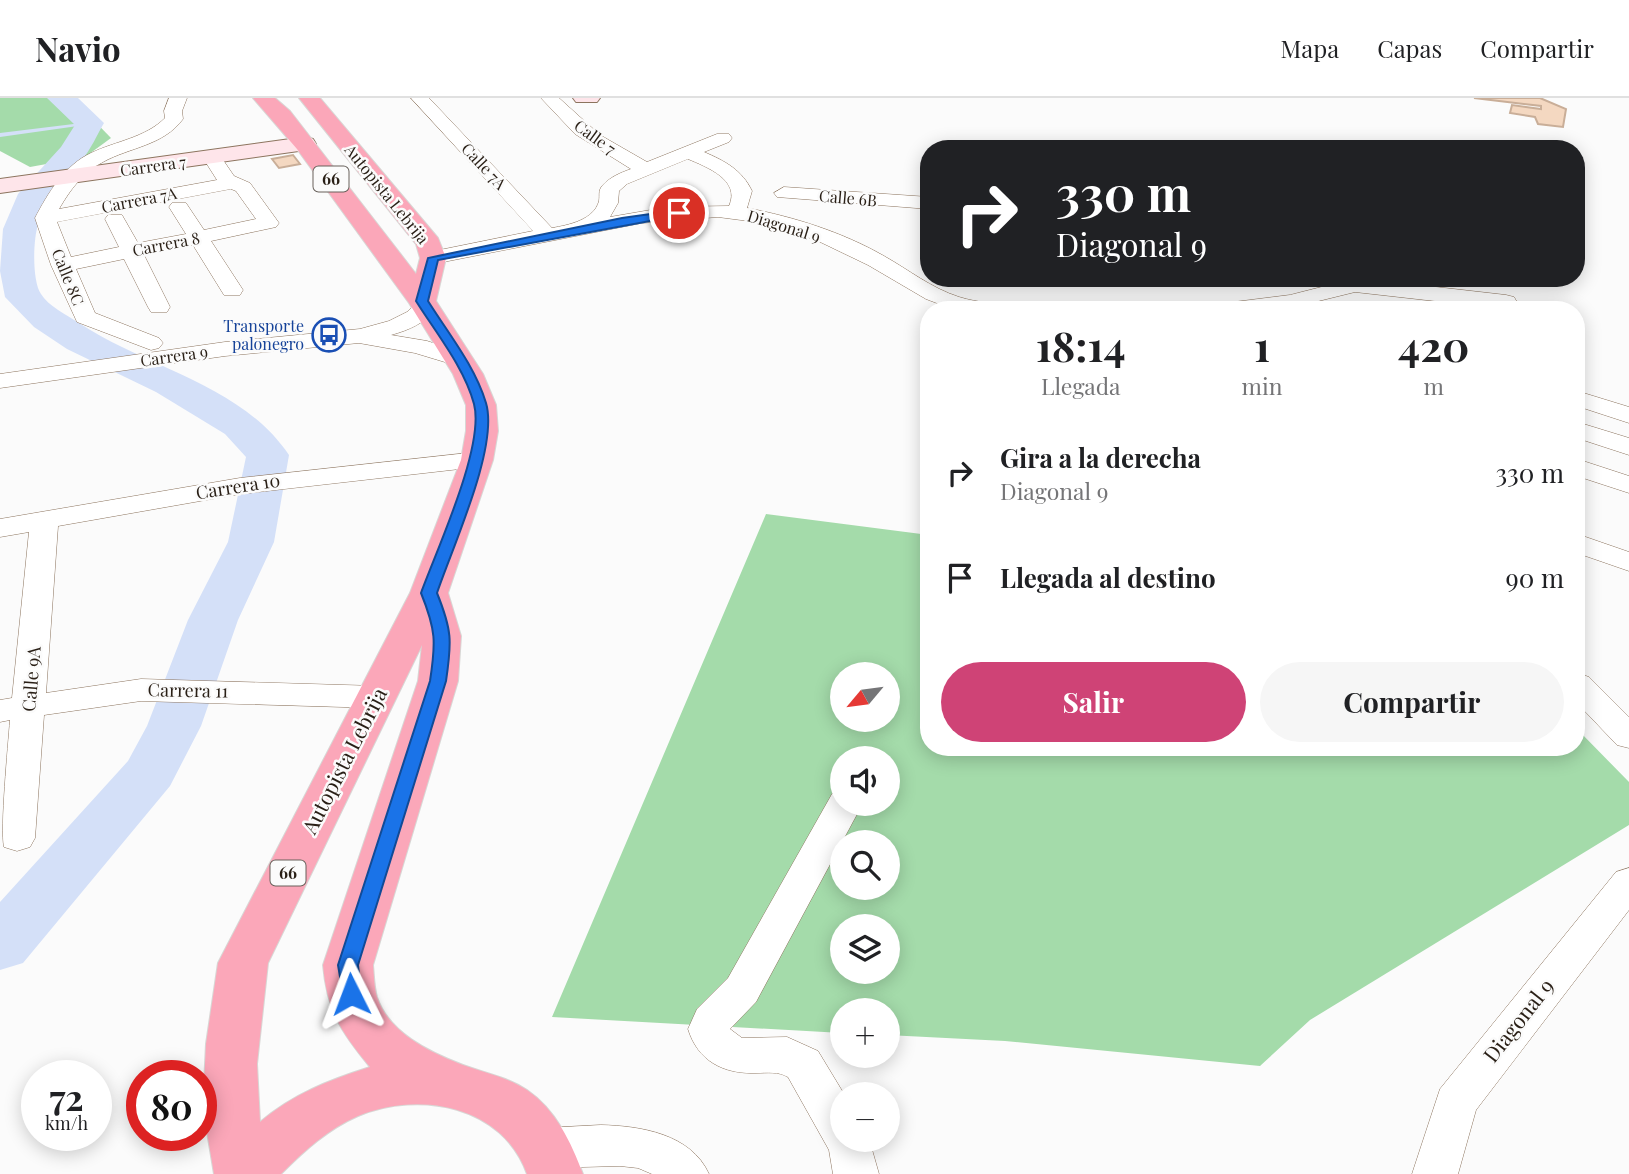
<!DOCTYPE html>
<html lang="es">
<head>
<meta charset="utf-8">
<style>
	body { margin:0; font-family:"Playfair Display",serif; background:#f6f6f6; color:#202124; height:100vh; display:flex; flex-direction:column; font-size:26px; white-space:nowrap }
	* { box-sizing:border-box; margin:0 }
	p { font-size:23px; color:#757577 }
	.icon { flex:none; width:38px; height:38px; fill:none; stroke:currentColor; stroke-width:2; stroke-linecap:round; stroke-linejoin:round }
	.map { position:relative; flex:1; overflow:hidden }
	.side { position:absolute; left:920px; top:203px; width:665px; height:455px; display:flex; flex-direction:column; background:#fff; border-radius:28px; box-shadow:0 4px 18px #0003 }
	.side>* { flex:none }
	.top-card { position:absolute; left:920px; top:42px; width:665px; height:147px; border-radius:28px; box-shadow:0 4px 18px #0003; background:#202124; color:#fff; overflow:hidden }
	.needle { width:46px; rotate:241deg }
	.tools { position:absolute; left:830px; top:564px; display:grid; gap:14px }
	.tools a { display:grid; place-items:center; width:70px; height:70px; border-radius:50%; background:#fff; box-shadow:0 4px 18px #0003; font-size:35px }
	.speed { position:absolute; left:21px; top:962px; display:flex; gap:14px; font-size:35px; font-weight:700; text-align:center }
	.speed>* { display:grid; place-content:center; width:91px; height:91px; border-radius:50%; background:#fff; box-shadow:0 4px 18px #0003; line-height:1 }
	.speed small { font-size:18px; font-weight:400 }
	.speed .limit { border:10px solid #d22; background:#fff; color:#111 }
	.pin { position:absolute; display:grid; place-items:center; width:60px; height:60px; color:#fff; margin:-30px; border:4px solid #fff; border-radius:50%; box-shadow:0 2px 7px #0007 }
	.me { position:absolute; width:77px; margin:-38px; rotate:357deg; stroke-linejoin:round; filter:drop-shadow(0 0 5px #0008) }
	.turn { display:flex; align-items:center; gap:24px; height:147px; padding:0 21px; font-size:32px }
	.turn .icon { width:91px; height:91px; stroke-width:2.5 }
	.turn b { display:block; font-size:49px; line-height:60px }
	.eta { display:flex; justify-content:space-evenly; align-items:center; height:119px; text-align:center }
	.eta b { font-size:42px; font-weight:700; line-height:49px }
	.action { display:flex; gap:14px; margin-top:auto; padding:14px 21px }
	.action a { flex:1; height:80px; border-radius:42px; background:#cf4376; color:#fff; font-size:28px; font-weight:700; line-height:80px; text-align:center }
	.action a+a { background:#f6f6f6; color:#202124 }
	ul { padding:0; list-style:none }
	li { display:flex; align-items:center; gap:21px; height:105px; padding:0 21px }
	li div { flex:1 }
	li b { display:block; font-size:26px }
	li em { font-style:normal }
	header { display:flex; align-items:center; gap:42px; box-sizing:border-box; height:98px; padding:0 35px; background:#fff; border-bottom:2px solid #e0e0e0 }
	header strong { font-size:33px }
	nav { display:flex; gap:38px; margin-inline-start:auto; font-size:24px }
	.map>svg:first-child { display:block }
	.forest { fill:#a4dbaa; fill-rule:evenodd }
	.lines { fill:none; stroke-linecap:round; stroke-linejoin:round }
	.stream { fill:#d4e0f8; fill-rule:evenodd }
	.river { fill:#d4e0f8; fill-rule:evenodd }
	.building { fill:#f4d8c1; stroke:#c9ae98; stroke-width:2 }
	.street-casing { stroke:#8c745e; stroke-width:1 }
	.secondary-casing { stroke:#8c745e; stroke-width:2 }
	.highway-casing { stroke:#d8d7d5; stroke-width:2 }
	.street { fill:#fff; fill-rule:evenodd }
	.secondary { fill:#fee5ea; fill-rule:evenodd }
	.highway { fill:#fba7b9; fill-rule:evenodd }
	.route { fill:#1a73e8; stroke:#114b97; stroke-width:2 }
	.labels { text-anchor:middle; stroke-width:5; stroke-linejoin:round; paint-order:stroke }
	.far-street-label { font-size:16px; fill:#291f16; stroke:#fbfbfb }
	.shield { fill:#fbfbfb; stroke:#68615b; stroke-width:2 }
	.shield-label { font-size:16px; font-weight:bold; fill:#291f16 }
	.far-transit-label { font-size:16px; fill:#164399; stroke:#fbfbfb; text-anchor:end }
	.street-label { font-size:18px; fill:#291f16; stroke:#fbfbfb }
	.near-street-label { font-size:21px; fill:#291f16; stroke:#fbfbfb }
</style>
</head>
<body>
<header>
<strong>Navio</strong>
<nav><a>Mapa</a><a>Capas</a><a>Compartir</a></nav>
</header>
<div class="map">
<svg width="1629" height="1076" viewBox="0 0 1629 1076">
	<rect width="100%" height="100%" fill="#fbfbfb"/>
	<!-- forest -->
	<g class="forest">
		<path d="M0,0H72L111,40L85,59L30,69L0,53Z"/>
		<path d="M766,416L929,437V649H1577V631L1629,684V727L1310,922L1260,968L1005,943L887,937V912H842V935L552,919ZM842,576H887V621H842ZM842,660H887V705H842ZM842,744H887V789H842ZM842,828H887V873H842Z"/>
	</g>
	<g class="lines">
		<!-- stream -->
		<path class="stream" d="M90,24L92,25V26L0,39V35Z"/>
		<!-- river -->
		<path class="river" d="M47,0H78L104,25C97,37 91,51 82,62C62,86 49,95 38,127C33,142 32,183 41,196C48,208 67,217 79,225C147,270 241,286 289,357L274,444L238,522L201,628L170,688L23,865L0,872V804L128,663L147,628L188,522L228,444L246,359L225,336L156,294L67,251L34,229L5,199L0,173L3,131L18,96L61,49L75,27Z"/>
	</g>
	<!-- building -->
	<g class="building">
		<path d="M1474,0H1540L1566,11L1563,29L1538,26L1535,19L1510,15L1512,7L1541,11V8Z"/>
		<path d="M293,57L300,66L279,70L272,61Z"/>
	</g>
	<g class="lines">
		<defs>
			<g id="street">
				<path d="M169,0H187L182,13L183,21C163,48 130,49 103,64C83,74 70,92 59,111L217,82L203,60L212,54L219,56L234,78L250,85L279,125L276,129L211,143L243,192L240,197H224L193,147L144,157L170,209L167,214H151L148,209L124,161L76,171L95,215L159,240L163,245L159,250L151,252L77,224L51,167L35,120C48,95 65,67 91,55C116,43 145,40 165,20L164,13ZM231,91L236,93L256,121L204,132L186,105H172L169,109L186,136L138,145L122,117H108L105,121L119,149L71,159L57,124Z"/>
				<path d="M411,0H429L552,130C569,127 594,122 599,103C600,97 598,93 602,88C610,79 620,75 631,71L575,36L541,0H559L600,37L647,64L717,36H729L732,40L729,44L704,54C725,63 742,72 752,93L747,110C794,119 842,134 884,158C909,172 931,190 959,199C998,211 1042,205 1082,205L1090,207L1093,212H955L926,201L868,167L816,142L764,125L718,119L642,125L433,166L425,165L422,160L425,155L533,133ZM688,61C707,69 741,82 729,108L668,109L610,119L618,105L619,93L627,86Z"/>
				<path d="M1000,43L1007,45L1008,51H990L993,45Z"/>
				<path d="M784,89L929,99V111L777,99L774,95Z"/>
				<path d="M1357,180L1506,197L1514,199L1517,204L1514,209L1506,211L1355,194L1282,212H1215L1218,207L1226,205L1290,197Z"/>
				<path d="M426,202L434,204L437,209C426,225 409,232 391,237L427,243L467,256L470,261L467,266L458,268L415,255L359,245L225,258L0,290V276L225,244L360,231L389,223L407,214L418,204Z"/>
				<path d="M1577,293L1629,309V325L1577,308Z"/>
				<path d="M1577,324L1629,340V357L1577,340Z"/>
				<path d="M477,354L486,356L490,362L486,368L240,396L58,428L46,595L141,581L377,588L389,591L394,599L389,607L377,610L141,603L44,617L35,740L30,749L17,753L4,749C0,731 8,648 10,622L0,624V602L12,600L29,434L0,439V421L240,380Z"/>
				<path d="M1577,361L1629,378V395L1577,378Z"/>
				<path d="M1577,436L1629,454V473L1577,455Z"/>
				<path d="M1577,575L1589,579L1629,619V650L1617,647L1577,605Z"/>
				<path d="M842,693V705H863L756,904L730,931L742,940L787,939L818,953L844,996L842,1041H869L879,1076H833L829,1052L788,979C778,973 767,975 756,975C723,976 698,963 688,931L697,911L728,880L832,696Z"/>
				<path d="M1629,770V812L1476,1012L1458,1076H1412L1440,991L1616,774Z"/>
				<path d="M601,1027C641,1028 691,1036 709,1076H652L638,1070L620,1068L545,1070L529,1064L522,1050L529,1036L545,1030Z"/>
			</g>
			<g id="secondary">
				<path d="M573,0H600L597,4H576Z"/>
				<path d="M305,39L313,41L316,46L313,51L0,95V81Z"/>
			</g>
			<path id="highway" d="M253,0H275L290,13L416,176L420,160L416,146L299,0H320L438,140L446,160L436,203L483,276L496,307L498,333L493,362L448,495L461,538L458,583L373,867C374,877 374,889 377,899C389,935 429,954 463,967C485,975 507,979 527,992C556,1012 571,1044 583,1076H527C503,1008 420,992 358,1018C328,1031 304,1053 281,1076H214L206,1028L204,987L206,946L218,865L410,495L461,362L466,333V307L453,276L409,205L297,51ZM422,547L418,583L323,867C327,913 341,934 370,969C329,982 293,996 260,1024L257,966L268,865Z"/>
		</defs>
		<!-- street casing -->
		<use href="#street" class="street-casing"/>
		<!-- secondary casing -->
		<use href="#secondary" class="secondary-casing"/>
		<!-- highway casing -->
		<use href="#highway" class="highway-casing"/>
		<!-- street -->
		<use href="#street" class="street"/>
		<!-- secondary -->
		<use href="#secondary" class="secondary"/>
		<!-- highway -->
		<use href="#highway" class="highway"/>
	</g>
	<!-- route -->
	<path class="route" d="M679,112H683V117L438,162L428,203C448,235 475,268 486,305C499,349 452,450 437,495C452,532 452,543 446,583L358,867L361,896L358,902L351,905L344,902L338,867L430,583C436,544 436,532 421,495C437,451 485,348 474,306C464,269 436,235 416,203L428,160L622,120Z"/>
	<!-- icons -->
	<defs>
		<symbol id="bus-ring" viewBox="-11 -11 22 22"><circle r="9.5" fill="#fbfbfb" stroke="#1a4fb4" stroke-width="1.5"/><path d="M-5-6H5V4H4V6H2V4H-2V6H-4V4H-5ZM-3.5-4V0h7V-4ZM-3.5 1.2v1.5H-2V1.2ZM2 1.2v1.5H3.5V1.2Z" fill="#1a4fb4"/></symbol>
	</defs>
	<g fill-rule="evenodd">
		<use href="#bus-ring" x="310" y="218" width="38" height="38"/>
	</g>
	<g class="labels">
		<!-- far-street labels -->
		<g class="far-street-label">
			<text transform="translate(595 39) rotate(36)" y="6">Calle 7</text>
			<text transform="translate(153 68) rotate(-8)" y="6">Carrera 7</text>
			<text transform="translate(484 68) rotate(47)" y="6">Calle 7A</text>
			<text transform="translate(387 96) rotate(51)" y="6">Autopista Lebrija</text>
			<text transform="translate(848 100) rotate(5)" y="6">Calle 6B</text>
			<text transform="translate(139 102) rotate(-11)" y="6">Carrera 7A</text>
			<text transform="translate(784 128) rotate(17)" y="6">Diagonal 9</text>
			<text transform="translate(166 146) rotate(-11)" y="6">Carrera 8</text>
			<text transform="translate(68 179) rotate(68)" y="6">Calle 8C</text>
			<text transform="translate(174 258) rotate(-8)" y="6">Carrera 9</text>
		</g>
		<!-- shield labels -->
		<g class="shield">
			<rect x="313.5" y="68.5" width="35" height="25" rx="5"/>
			<rect x="270.5" y="762.5" width="35" height="25" rx="5"/>
		</g>
		<g class="shield-label">
			<text x="331" y="87">66</text>
			<text x="288" y="781">66</text>
		</g>
		<!-- far-transit labels -->
		<g class="far-transit-label">
			<text x="304" y="234">Transporte<tspan x="304" dy="18">palonegro</tspan></text>
		</g>
		<!-- street labels -->
		<g class="street-label">
			<text transform="translate(238 389) rotate(-9)" y="6">Carrera 10</text>
			<text transform="translate(32 581) rotate(-85)" y="6">Calle 9A</text>
			<text transform="translate(188 593) rotate(1)" y="6">Carrera 11</text>
		</g>
		<!-- near-street labels -->
		<g class="near-street-label">
			<text transform="translate(345 663) rotate(-63)" y="7">Autopista Lebrija</text>
			<text transform="translate(1519 923) rotate(-52)" y="7">Diagonal 9</text>
		</g>
	</g>
</svg>
<div class="tools">
<a><svg class="needle" viewBox="-14 -14 28 28"><path d="M0-13l5 13h-10z" fill="#e53935"/><path d="M0 13l5-13h-10z" fill="#757577"/></svg></a>
<a><svg class="icon" aria-label="sound" viewBox="0 0 24 24"><path d="M4 9h4l5-4v14l-5-4H4zM17 9q2 3 0 6"/></svg></a>
<a><svg class="icon" aria-label="search" viewBox="0 0 24 24"><circle cx="10" cy="10" r="6"/><path d="M15 15l6 6"/></svg></a>
<a><svg class="icon" aria-label="layers" viewBox="0 0 24 24"><path d="M12 4l9 5-9 5-9-5zM3 14l9 5 9-5"/></svg></a>
<a>+</a>
<a>−</a>
</div>
<div class="speed"><div>72<small>km/h</small></div><div class="limit">80</div></div>
<div class="pin" style="left:679px;top:115px;background:#d93025"><svg class="icon" aria-label="arrive" viewBox="0 0 24 24"><path d="M6 21V4h12l-3 4 3 4H6"/></svg></div>
<svg class="me" style="left:351px;top:896px" viewBox="-20 -20 40 40"><path d="M0-17L14 15 0 8-14 15z" fill="#1a73e8" stroke="#fff" stroke-width="4"/></svg>
<div class="top-card">
<div class="turn"><svg class="icon" aria-label="right" viewBox="0 0 24 24"><path d="M7 20v-9h11M14 6l5 5-5 5"/></svg><div><b>330 m</b>Diagonal 9</div></div>
</div>
<section class="side">
<div class="eta">
<div><b>18:14</b><p>Llegada</p></div>
<div><b>1</b><p>min</p></div>
<div><b>420</b><p>m</p></div>
</div>
<ul>
<li><svg class="icon" aria-label="right" viewBox="0 0 24 24"><path d="M7 20v-9h11M14 6l5 5-5 5"/></svg><div><b>Gira a la derecha</b><p>Diagonal 9</p></div><em>330 m</em></li>
<li><svg class="icon" aria-label="arrive" viewBox="0 0 24 24"><path d="M6 21V4h12l-3 4 3 4H6"/></svg><div><b>Llegada al destino</b></div><em>90 m</em></li>
</ul>
<div class="action"><a>Salir</a><a>Compartir</a></div>
</section>
</div>
</body>
</html>
